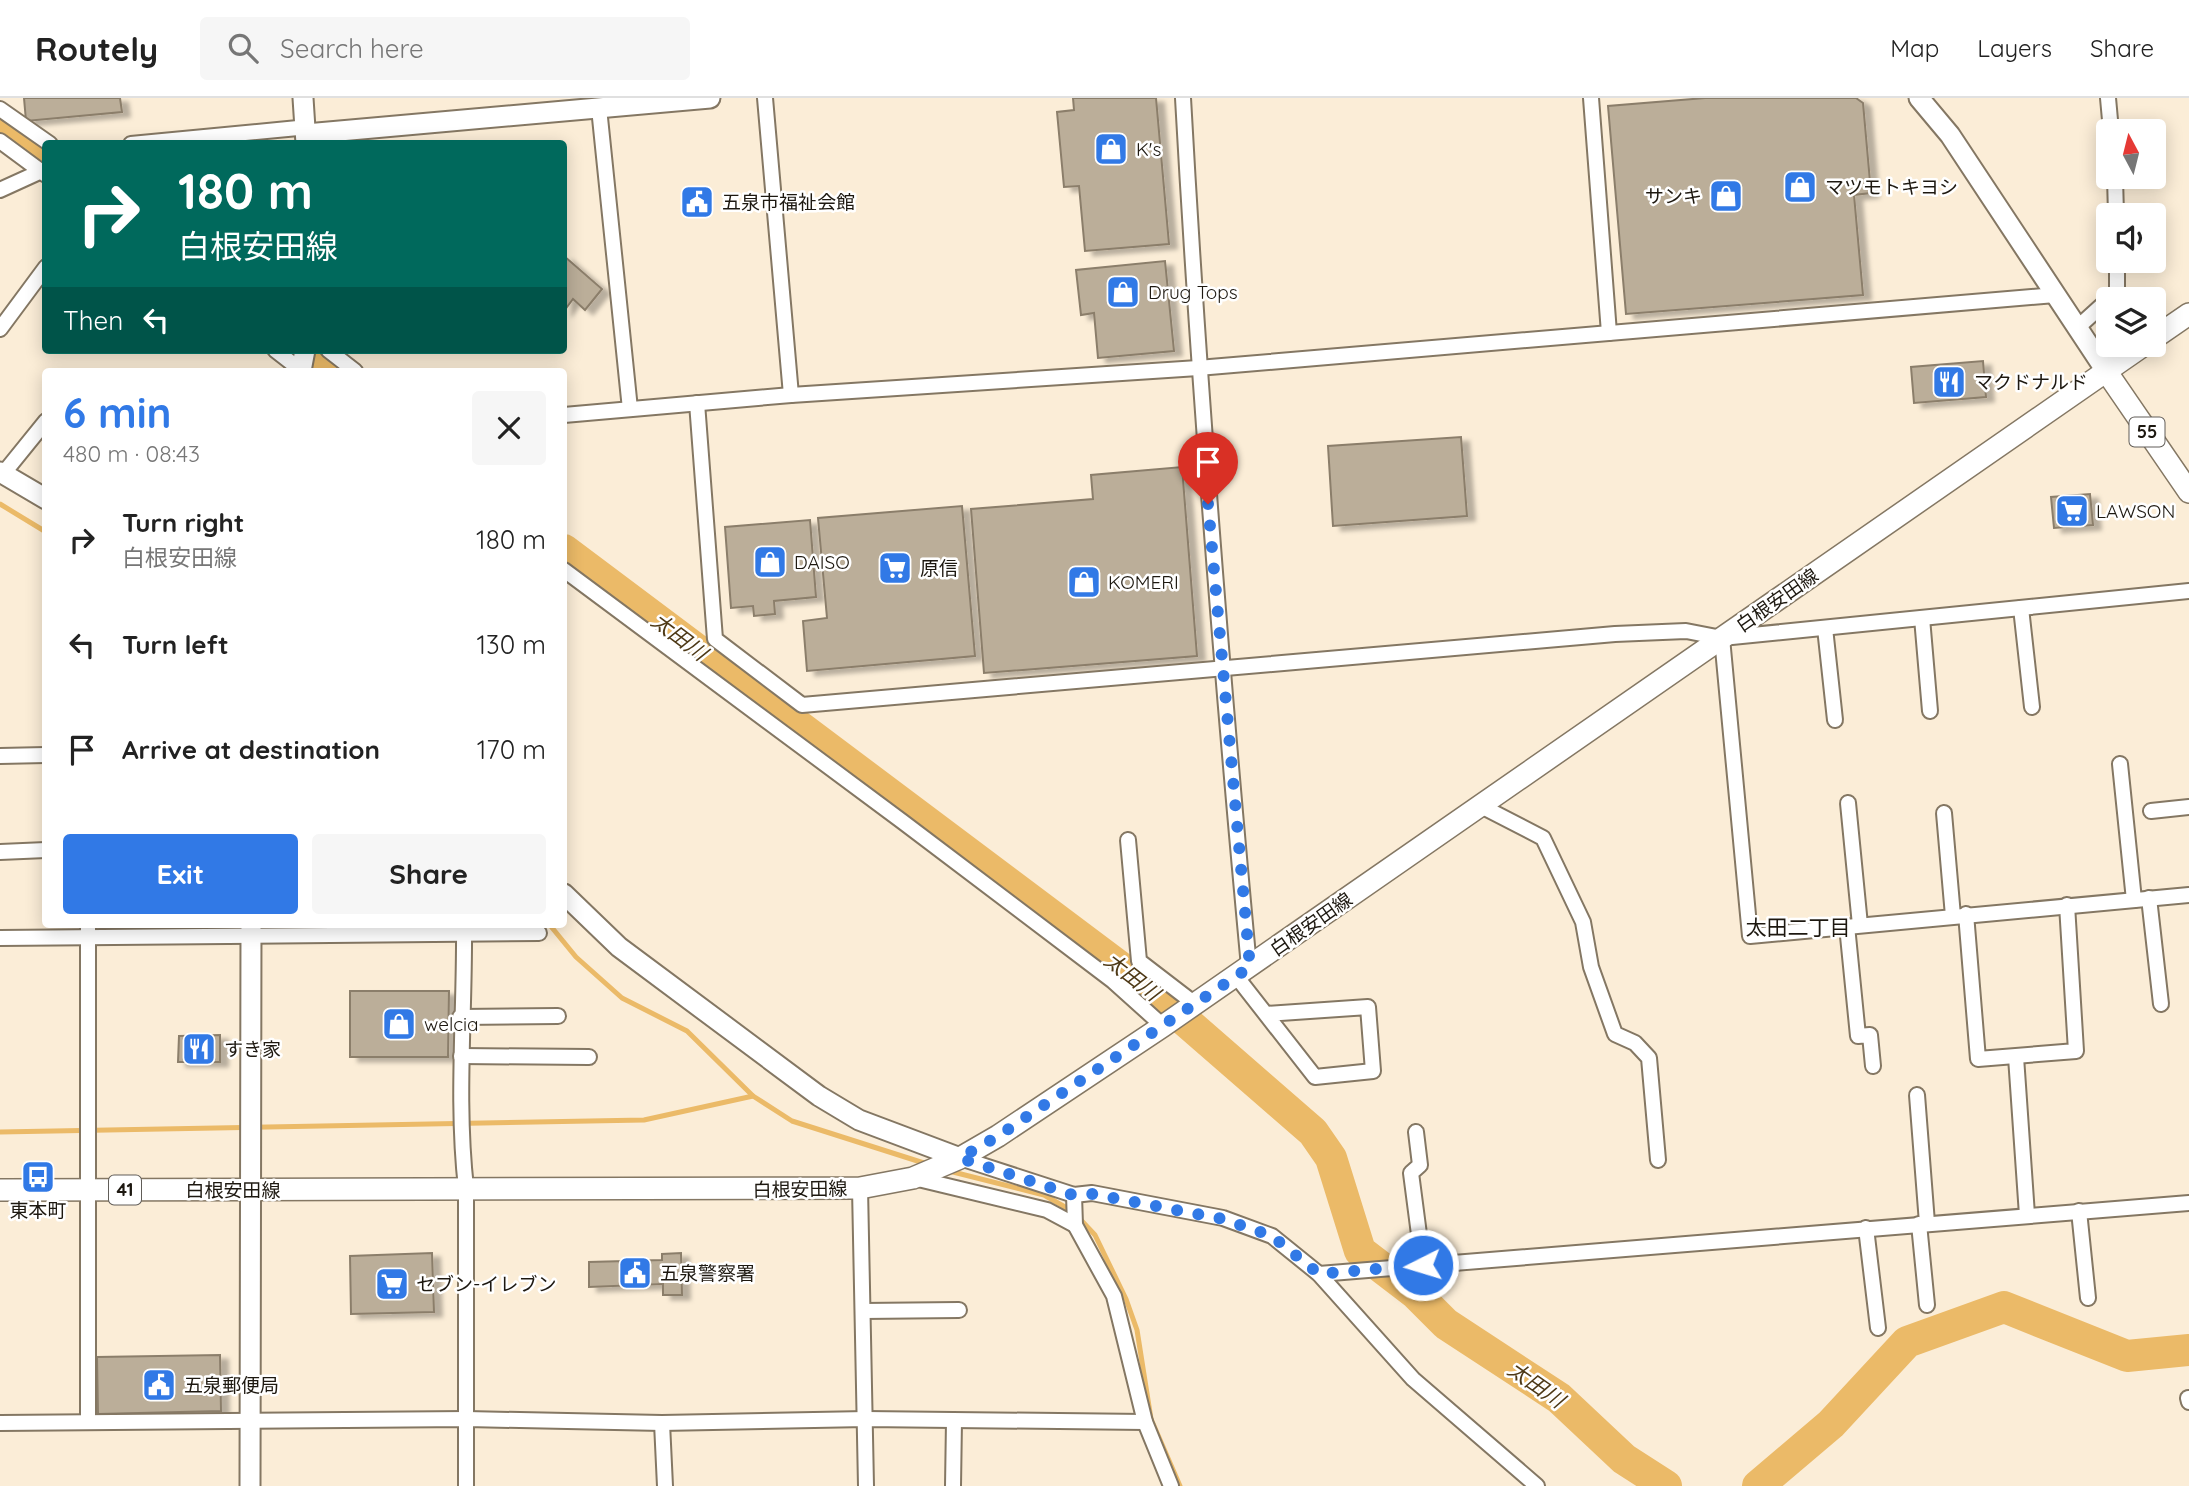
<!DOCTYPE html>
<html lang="en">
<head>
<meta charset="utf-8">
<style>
	body { margin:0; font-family:Quicksand,"Noto Sans JP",sans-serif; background:#f6f6f6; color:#222; height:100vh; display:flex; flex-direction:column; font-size:26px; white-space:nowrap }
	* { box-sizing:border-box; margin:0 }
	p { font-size:23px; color:#767676 }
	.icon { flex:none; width:38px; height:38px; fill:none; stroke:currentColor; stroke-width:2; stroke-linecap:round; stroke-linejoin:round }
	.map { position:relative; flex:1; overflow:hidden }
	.side { position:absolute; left:42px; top:270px; width:525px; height:560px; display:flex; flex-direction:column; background:#fff; border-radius:7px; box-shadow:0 4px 18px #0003 }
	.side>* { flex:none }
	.hud { position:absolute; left:42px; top:42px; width:525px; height:214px; border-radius:7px; box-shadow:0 4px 18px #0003; background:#00695c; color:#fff; overflow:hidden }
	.needle { width:46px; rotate:353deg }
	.fabs { position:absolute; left:2096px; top:21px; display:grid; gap:14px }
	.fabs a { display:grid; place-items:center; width:70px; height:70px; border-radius:7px; background:#fff; box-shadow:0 4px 18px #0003; font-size:35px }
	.pin { position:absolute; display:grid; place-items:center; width:60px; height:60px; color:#fff; margin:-72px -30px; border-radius:50% 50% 50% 0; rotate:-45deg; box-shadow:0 0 7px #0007 }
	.pin .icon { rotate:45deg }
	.me { position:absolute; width:77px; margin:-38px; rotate:265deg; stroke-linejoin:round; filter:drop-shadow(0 0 5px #0008) }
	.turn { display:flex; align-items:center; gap:24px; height:147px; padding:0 21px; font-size:32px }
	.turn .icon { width:91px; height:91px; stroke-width:2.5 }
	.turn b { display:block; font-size:49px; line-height:60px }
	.then { display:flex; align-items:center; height:66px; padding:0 21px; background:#0003; gap:14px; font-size:26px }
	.round { display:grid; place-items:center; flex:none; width:74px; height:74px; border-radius:7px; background:#f6f6f6 }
	.summary { display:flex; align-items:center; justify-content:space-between; height:119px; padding:0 21px }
	h1 { font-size:42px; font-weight:800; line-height:52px; color:#3179e6 }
	.primary-button { display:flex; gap:14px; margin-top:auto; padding:14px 21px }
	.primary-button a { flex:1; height:80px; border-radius:7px; background:#3179e6; color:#fff; font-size:28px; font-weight:800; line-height:80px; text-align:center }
	.primary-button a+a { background:#f6f6f6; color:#222 }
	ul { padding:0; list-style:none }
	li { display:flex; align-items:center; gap:21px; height:105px; padding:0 21px }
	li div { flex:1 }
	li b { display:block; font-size:26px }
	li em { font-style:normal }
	header { display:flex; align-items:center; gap:42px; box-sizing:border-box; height:98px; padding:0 35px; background:#fff; border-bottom:2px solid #e0e0e0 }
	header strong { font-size:33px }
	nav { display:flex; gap:38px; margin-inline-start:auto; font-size:24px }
	.search { width:490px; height:63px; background:#f6f6f6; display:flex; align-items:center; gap:18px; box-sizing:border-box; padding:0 24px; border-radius:7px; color:#767676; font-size:26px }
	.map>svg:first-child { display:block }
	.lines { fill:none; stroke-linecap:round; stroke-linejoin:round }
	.stream { stroke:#ebba68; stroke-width:5 }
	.river { stroke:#ebba68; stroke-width:32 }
	.building { fill:#bbae99; stroke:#8b7e6b; stroke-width:2; filter:url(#shadow) }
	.street-casing { stroke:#847763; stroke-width:18 }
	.secondary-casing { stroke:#847763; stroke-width:23 }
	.primary-casing { stroke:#847763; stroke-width:24 }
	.street { stroke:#fff; stroke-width:14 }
	.secondary { stroke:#fff; stroke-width:19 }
	.primary { stroke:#fff; stroke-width:21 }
	.route { stroke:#3179e6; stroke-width:12; stroke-dasharray:0 21.6 }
	.labels { text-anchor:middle; stroke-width:5; stroke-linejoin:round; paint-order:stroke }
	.shield { fill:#fff; stroke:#615d58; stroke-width:2 }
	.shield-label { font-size:18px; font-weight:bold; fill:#1d1810 }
	.poi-label { font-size:19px; fill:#1d1810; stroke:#fff; text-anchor:start }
	.street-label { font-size:19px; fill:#1d1810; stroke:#fff }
	.water-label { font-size:21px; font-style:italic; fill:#4e3916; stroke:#fff }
	.neighbourhood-label { font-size:21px; fill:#1d1810; stroke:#fff }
</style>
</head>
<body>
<header>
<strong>Routely</strong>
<div class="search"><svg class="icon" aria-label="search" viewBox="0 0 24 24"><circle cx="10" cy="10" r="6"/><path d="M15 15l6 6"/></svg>Search here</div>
<nav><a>Map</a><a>Layers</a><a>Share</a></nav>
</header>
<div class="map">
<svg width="2189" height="1388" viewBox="0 0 2189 1388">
	<defs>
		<filter id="shadow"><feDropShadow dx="8" dy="4.5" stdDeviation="2" flood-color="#0004"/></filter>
	</defs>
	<rect width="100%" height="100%" fill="#fbedd7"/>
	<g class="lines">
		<!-- stream -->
		<g class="stream">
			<path d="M0,406L46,434"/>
			<path d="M549,826L576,859L622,900L687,933L753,998L792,1023L927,1066"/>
			<path d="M0,1034L644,1022L753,998"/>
			<path d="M949,1073L1044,1097L1072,1113"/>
			<path d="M1079,1120L1095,1137L1126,1201L1137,1232L1151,1321L1180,1388"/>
		</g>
		<!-- river -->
		<g class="river">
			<path d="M0,25L46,59"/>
			<path d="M301,252L329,273"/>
			<path d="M564,452L1144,887L1313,1034L1331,1060L1360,1153L1415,1195L1446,1226L1559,1300L1624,1361L1666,1388"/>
			<path d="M1758,1388L1831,1326L1907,1244L2004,1209L2127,1258L2189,1252"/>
		</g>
	</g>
	<!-- building -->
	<g class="building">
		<path d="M24,0H120L122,14L26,23Z"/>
		<path d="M1073,0H1156L1169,146L1085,153L1079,88L1064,89L1057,14L1074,12Z"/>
		<path d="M1705,0H1856L1863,5L1871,95L1854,97L1863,197L1626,216L1608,8Z"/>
		<path d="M564,158L602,191L585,212L573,201L564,213Z"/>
		<path d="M1165,163L1174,253L1098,260L1094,215L1081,217L1076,172Z"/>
		<path d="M1983,263L1986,299L1914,305L1911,269Z"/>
		<path d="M1461,339L1467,418L1333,428L1328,348Z"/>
		<path d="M1182,369L1197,558L984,575L971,411L1093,401L1091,377Z"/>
		<path d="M2090,396L2093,427L2054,430L2051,399Z"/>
		<path d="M962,408L975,558L807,573L803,523L827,520L818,420Z"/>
		<path d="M810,422L816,499L774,503L775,516L754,518L753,508L731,510L725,429Z"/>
		<path d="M350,893H449L448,959H350Z"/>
		<path d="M220,937V964H178L179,938Z"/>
		<path d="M432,1155L434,1214L351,1216L350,1158Z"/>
		<path d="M681,1155L682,1197H663V1186L589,1189V1164L662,1162V1156Z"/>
		<path d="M220,1257L221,1313L98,1316L97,1259Z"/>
	</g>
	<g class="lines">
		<defs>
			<g id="street">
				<path d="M765,0L791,297"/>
				<path d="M1183,0C1199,290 1222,579 1249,869"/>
				<path d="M1591,0L1609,235"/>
				<path d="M2108,0L2111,33"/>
				<path d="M599,10L630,311"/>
				<path d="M0,11L50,46"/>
				<path d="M0,43L46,77"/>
				<path d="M131,46L298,30L306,36"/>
				<path d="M2115,79L2116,117"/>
				<path d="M0,92L46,71"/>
				<path d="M2109,201L2117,195V163"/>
				<path d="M2077,230L2109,201"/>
				<path d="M0,231L46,169"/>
				<path d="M275,252L302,273"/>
				<path d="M328,252L355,273"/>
				<path d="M697,305L715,541L802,607L1615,536L1686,533L1722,540L2189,493"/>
				<path d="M564,317L791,297L1198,270L2055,197"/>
				<path d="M3,376L46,323"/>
				<path d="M564,472L903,724L1113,883L1163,928"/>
				<path d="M2021,510L2032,609"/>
				<path d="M1922,520L1930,613"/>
				<path d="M1825,530L1835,622"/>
				<path d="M1722,540L1750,838L2189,797"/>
				<path d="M0,658L46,657"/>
				<path d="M2120,666L2134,802"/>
				<path d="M1848,705L1860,827"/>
				<path d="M1481,708L1543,740L1583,824L1591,869L1615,936L1635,945L1649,960L1658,1062"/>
				<path d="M2151,713L2189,709"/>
				<path d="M1944,715L1953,818"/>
				<path d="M1128,742L1139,863L1195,906"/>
				<path d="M0,754L46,752"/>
				<path d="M2149,800L2161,906"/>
				<path d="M1966,816L1978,961L2076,953L2067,807"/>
				<path d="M88,826V1323"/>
				<path d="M464,826C465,914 456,1002 466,1090V1388"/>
				<path d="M1847,828L1858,938L1870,937L1873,968"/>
				<path d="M0,840L539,835"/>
				<path d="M1236,878L1315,979L1373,973L1368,909L1266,916"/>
				<path d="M460,919L558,918"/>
				<path d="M461,958L589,959"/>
				<path d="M2016,959L2027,1117"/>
				<path d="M1917,997L1927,1125"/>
				<path d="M1416,1034L1420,1067L1411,1075L1423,1167"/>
				<path d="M960,1060L1074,1097L1092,1095L1223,1120L1272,1138L1319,1176L1413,1281L1537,1388"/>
				<path d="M914,1080L1047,1112L1075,1127"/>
				<path d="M860,1090L866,1388"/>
				<path d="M1074,1097L1075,1127L1114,1198L1145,1324L1171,1388"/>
				<path d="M2079,1113L2088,1200"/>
				<path d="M1919,1126L1927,1207"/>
				<path d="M1866,1130L1878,1230"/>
				<path d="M1319,1176L2189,1105"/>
				<path d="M863,1213L959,1212"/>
				<path d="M2188,1300L2189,1304"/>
				<path d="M0,1325L467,1321L662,1325L866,1321L1145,1324"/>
				<path d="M662,1325L665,1388"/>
				<path d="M953,1388L954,1323"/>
			</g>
			<g id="secondary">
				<path d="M303,0L306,46"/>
				<path d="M1919,0L1950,37L2106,273"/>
				<path d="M306,36L710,0"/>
				<path d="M301,273L305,252"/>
				<path d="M0,374L46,401"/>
				<path d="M564,796L619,849L819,998L859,1022L960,1060"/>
				<path d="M250,1388L251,826"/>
			</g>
			<g id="primary">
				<path d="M2154,240L2189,216"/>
				<path d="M2106,273L2189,394"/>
				<path d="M0,1092L860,1090L913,1080L960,1060L998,1038L1163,928L2144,247"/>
			</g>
		</defs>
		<!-- street casing -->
		<use href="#street" class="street-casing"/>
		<!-- secondary casing -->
		<use href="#secondary" class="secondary-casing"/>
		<!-- primary casing -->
		<use href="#primary" class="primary-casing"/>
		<!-- street -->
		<use href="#street" class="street"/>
		<!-- secondary -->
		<use href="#secondary" class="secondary"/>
		<!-- primary -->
		<use href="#primary" class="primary"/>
	</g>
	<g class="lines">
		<!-- route -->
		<path class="route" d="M1208,406L1250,869L998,1038L960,1060L1073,1097L1093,1096L1223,1121L1272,1138L1319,1176L1423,1167"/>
	</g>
	<!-- icons -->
	<defs>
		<symbol id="shop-square" viewBox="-11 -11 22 22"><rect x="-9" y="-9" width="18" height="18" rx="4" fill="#3179e6" stroke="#fff"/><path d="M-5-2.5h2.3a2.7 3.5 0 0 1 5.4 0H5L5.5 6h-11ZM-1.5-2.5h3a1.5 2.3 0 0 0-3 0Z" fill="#fff"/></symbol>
		<symbol id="civic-square" viewBox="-11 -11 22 22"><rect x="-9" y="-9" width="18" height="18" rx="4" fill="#3179e6" stroke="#fff"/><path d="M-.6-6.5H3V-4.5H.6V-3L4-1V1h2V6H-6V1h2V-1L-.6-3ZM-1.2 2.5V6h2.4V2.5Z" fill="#fff"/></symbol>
		<symbol id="restaurant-square" viewBox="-11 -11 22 22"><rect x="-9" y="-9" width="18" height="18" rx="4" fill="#3179e6" stroke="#fff"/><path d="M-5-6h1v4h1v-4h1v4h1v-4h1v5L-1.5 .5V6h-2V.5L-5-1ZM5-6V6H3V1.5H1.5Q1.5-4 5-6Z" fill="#fff"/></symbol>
		<symbol id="supermarket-square" viewBox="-11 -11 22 22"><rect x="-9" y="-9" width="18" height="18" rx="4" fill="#3179e6" stroke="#fff"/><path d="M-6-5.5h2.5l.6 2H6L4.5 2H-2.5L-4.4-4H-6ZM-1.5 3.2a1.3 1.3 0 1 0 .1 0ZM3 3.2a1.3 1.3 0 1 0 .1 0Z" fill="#fff"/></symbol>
		<symbol id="bus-square" viewBox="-11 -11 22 22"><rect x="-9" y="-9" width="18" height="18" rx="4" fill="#3179e6" stroke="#fff"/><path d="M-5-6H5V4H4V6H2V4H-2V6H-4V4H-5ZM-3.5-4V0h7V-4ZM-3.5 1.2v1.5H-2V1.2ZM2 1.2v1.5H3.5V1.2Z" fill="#fff"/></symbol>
	</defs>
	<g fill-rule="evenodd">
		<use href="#shop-square" x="1092" y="32" width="38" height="38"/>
		<use href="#shop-square" x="1781" y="70" width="38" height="38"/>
		<use href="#shop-square" x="1707" y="79" width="38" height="38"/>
		<use href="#civic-square" x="678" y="85" width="38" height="38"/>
		<use href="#shop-square" x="1104" y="175" width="38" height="38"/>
		<use href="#restaurant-square" x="1930" y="265" width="38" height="38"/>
		<use href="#supermarket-square" x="2053" y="394" width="38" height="38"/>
		<use href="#shop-square" x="751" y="445" width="38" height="38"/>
		<use href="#supermarket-square" x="876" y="451" width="38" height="38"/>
		<use href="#shop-square" x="1065" y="465" width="38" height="38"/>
		<use href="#shop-square" x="380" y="907" width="38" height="38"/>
		<use href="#restaurant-square" x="180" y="932" width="38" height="38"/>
		<use href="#bus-square" x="19" y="1060" width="38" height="38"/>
		<use href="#civic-square" x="616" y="1156" width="38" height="38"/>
		<use href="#supermarket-square" x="373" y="1167" width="38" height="38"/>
		<use href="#civic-square" x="140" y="1268" width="38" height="38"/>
	</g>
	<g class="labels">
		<!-- shield labels -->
		<g class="shield">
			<rect x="2129.5" y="319.5" width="35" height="29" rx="5"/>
			<rect x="109" y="1077.5" width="32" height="29" rx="5"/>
		</g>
		<g class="shield-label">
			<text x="2147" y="340">55</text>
			<text x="125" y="1098">41</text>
		</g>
		<!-- poi labels -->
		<g class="poi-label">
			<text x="1136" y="58">K's</text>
			<text x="1825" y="96">マツモトキヨシ</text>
			<text x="1702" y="105" text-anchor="end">サンキ</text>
			<text x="722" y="111">五泉市福祉会館</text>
			<text x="1148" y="201">Drug Tops</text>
			<text x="1974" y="291">マクドナルド</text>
			<text x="2096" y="420">LAWSON</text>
			<text x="794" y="471">DAISO</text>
			<text x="920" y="477">原信</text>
			<text x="1108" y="491">KOMERI</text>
			<text x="424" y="933">welcia</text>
			<text x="224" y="958">すき家</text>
			<text x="38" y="1119" text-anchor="middle">東本町</text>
			<text x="660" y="1182">五泉警察署</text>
			<text x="416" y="1193">セブン-イレブン</text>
			<text x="184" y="1294">五泉郵便局</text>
		</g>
		<!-- street labels -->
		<g class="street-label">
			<text transform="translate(1777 502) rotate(-35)" y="7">白根安田線</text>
			<text transform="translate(1311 826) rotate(-35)" y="7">白根安田線</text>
			<text transform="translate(800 1091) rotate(-1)" y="7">白根安田線</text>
			<text x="233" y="1099">白根安田線</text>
		</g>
		<!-- water labels -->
		<g class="water-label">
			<text transform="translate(679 539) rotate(37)" y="7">太田川</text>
			<text transform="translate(1132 879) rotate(38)" y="7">太田川</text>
			<text transform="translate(1536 1287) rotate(35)" y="7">太田川</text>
		</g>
		<!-- neighbourhood labels -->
		<g class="neighbourhood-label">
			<text x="1798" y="837">太田二丁目</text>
		</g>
	</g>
</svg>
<div class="fabs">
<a><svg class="needle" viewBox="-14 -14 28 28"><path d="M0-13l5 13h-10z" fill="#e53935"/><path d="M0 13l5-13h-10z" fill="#767676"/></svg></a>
<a><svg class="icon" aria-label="sound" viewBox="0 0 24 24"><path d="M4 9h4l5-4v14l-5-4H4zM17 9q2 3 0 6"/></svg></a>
<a><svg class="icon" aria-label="layers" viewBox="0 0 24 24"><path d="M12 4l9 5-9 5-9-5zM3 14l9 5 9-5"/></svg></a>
</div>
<div class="pin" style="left:1208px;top:406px;background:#d93025"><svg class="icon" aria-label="arrive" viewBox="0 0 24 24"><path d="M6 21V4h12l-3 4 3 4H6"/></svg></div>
<svg class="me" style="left:1423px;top:1167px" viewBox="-20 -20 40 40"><circle r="17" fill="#3179e6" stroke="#fff" stroke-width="3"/><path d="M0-11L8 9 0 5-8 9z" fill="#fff"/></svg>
<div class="hud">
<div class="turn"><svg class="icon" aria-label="right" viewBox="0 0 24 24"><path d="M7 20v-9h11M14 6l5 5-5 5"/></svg><div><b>180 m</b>白根安田線</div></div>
<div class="then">Then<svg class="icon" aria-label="left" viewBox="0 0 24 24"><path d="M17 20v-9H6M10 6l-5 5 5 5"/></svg></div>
</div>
<section class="side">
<div class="summary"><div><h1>6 min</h1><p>480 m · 08:43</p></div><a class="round"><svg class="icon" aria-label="close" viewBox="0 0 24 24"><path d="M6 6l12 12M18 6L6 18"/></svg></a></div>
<ul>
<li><svg class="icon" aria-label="right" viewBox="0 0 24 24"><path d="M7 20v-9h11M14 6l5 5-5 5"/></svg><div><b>Turn right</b><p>白根安田線</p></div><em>180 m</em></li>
<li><svg class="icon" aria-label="left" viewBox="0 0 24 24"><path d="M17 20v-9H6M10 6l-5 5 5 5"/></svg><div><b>Turn left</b></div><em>130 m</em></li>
<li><svg class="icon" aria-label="arrive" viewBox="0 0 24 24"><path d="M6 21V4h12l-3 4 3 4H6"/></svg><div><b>Arrive at destination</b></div><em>170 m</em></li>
</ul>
<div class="primary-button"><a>Exit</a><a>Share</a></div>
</section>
</div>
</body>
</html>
